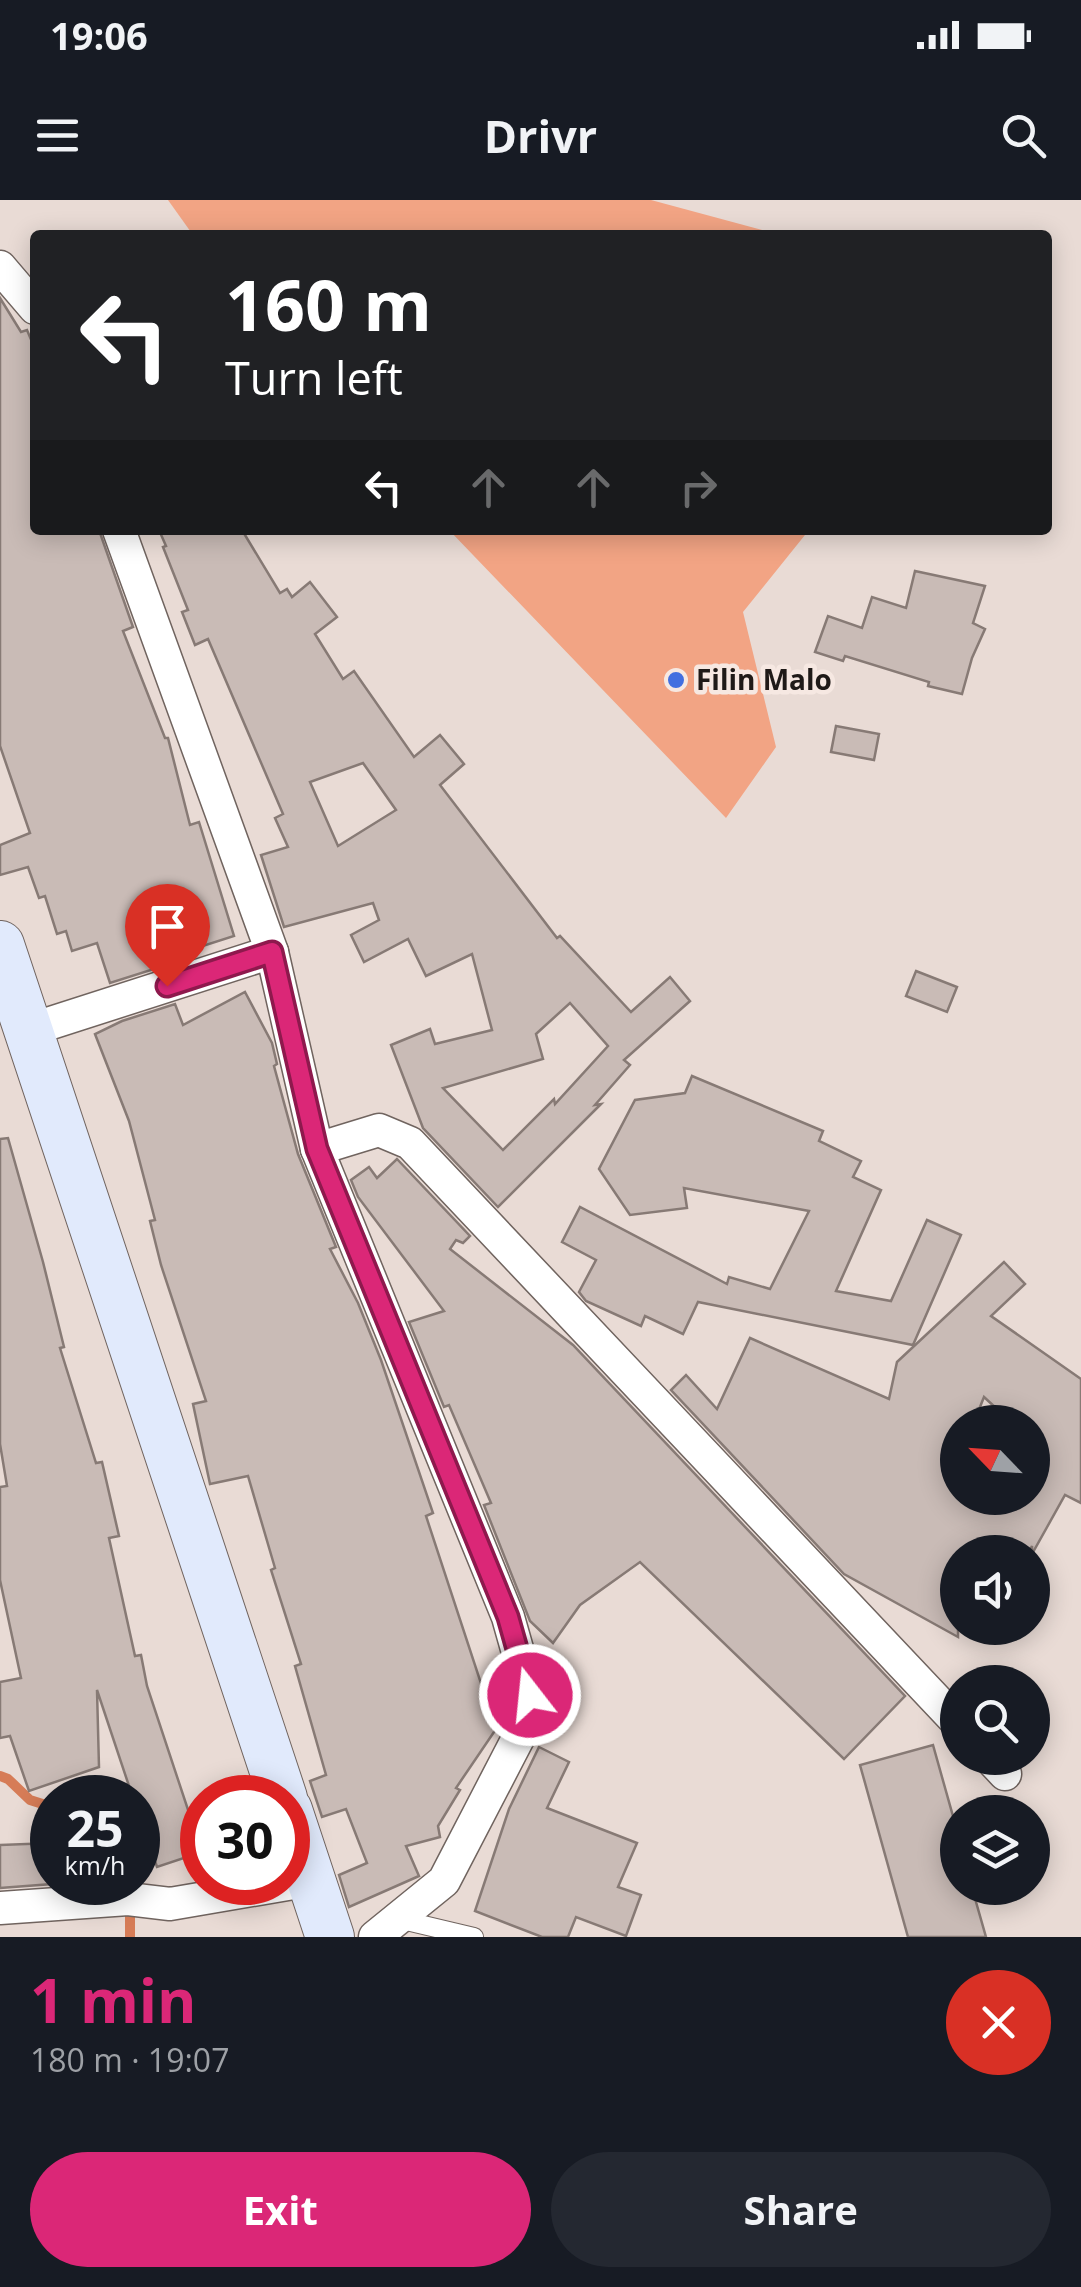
<!DOCTYPE html>
<html lang="en">
<head>
<meta charset="utf-8">
<style>
	body { margin:0; font-family:"Open Sans",sans-serif; background:#242831; color:#f1f3f6; height:100vh; display:flex; flex-direction:column; font-size:38px; white-space:nowrap }
	* { box-sizing:border-box; margin:0 }
	p { font-size:32px; color:#9ea1a6 }
	.icon { flex:none; width:55px; height:55px; fill:none; stroke:currentColor; stroke-width:2; stroke-linecap:round; stroke-linejoin:round }
	.map { position:relative; height:1737px; overflow:hidden }
	.details { display:flex; flex-direction:column; background:#171b24; flex:1 }
	.details>* { flex:none }
	.banner { position:absolute; left:30px; top:30px; width:1022px; height:305px; border-radius:10px; box-shadow:0 5px 25px #0003; background:#202124; color:#fff; overflow:hidden }
	.needle { width:65px; rotate:295deg }
	.controls { position:absolute; left:940px; top:1205px; display:grid; gap:20px }
	.controls a { display:grid; place-items:center; width:110px; height:110px; border-radius:50%; background:#171b24; box-shadow:0 5px 25px #0003; font-size:50px }
	.speed { position:absolute; left:30px; top:1575px; display:flex; gap:20px; font-size:50px; font-weight:700; text-align:center }
	.speed>* { display:grid; place-content:center; width:130px; height:130px; border-radius:50%; background:#171b24; box-shadow:0 5px 25px #0003; line-height:1 }
	.speed small { font-size:25px; font-weight:400 }
	.speed .limit { border:15px solid #d22; background:#fff; color:#111 }
	.pin { position:absolute; display:grid; place-items:center; width:85px; height:85px; color:#fff; margin:-102px -42px; border-radius:50% 50% 50% 0; rotate:-45deg; box-shadow:0 0 10px #0007 }
	.pin .icon { rotate:45deg }
	.me { position:absolute; width:110px; margin:-55px; rotate:344deg; stroke-linejoin:round; filter:drop-shadow(0 0 8px #0008) }
	.turn { display:flex; align-items:center; gap:35px; height:210px; padding:0 30px; font-size:45px }
	.turn .icon { width:130px; height:130px; stroke-width:2.5 }
	.turn b { display:block; font-size:70px; line-height:85px }
	.lanes { display:flex; align-items:center; height:95px; padding:0 30px; background:#0003; justify-content:center; gap:50px; direction:ltr }
	.lanes .off { opacity:.35 }
	.round { display:grid; place-items:center; flex:none; width:105px; height:105px; border-radius:52px; background:#242831 }
	.overview { display:flex; align-items:center; justify-content:space-between; height:170px; padding:0 30px }
	h1 { font-size:60px; font-weight:700; line-height:75px; color:#db2777 }
	.primary-button { display:flex; gap:20px; margin-top:auto; padding:20px 30px }
	.primary-button a { flex:1; height:115px; border-radius:60px; background:#db2777; color:#fff; font-size:40px; font-weight:700; line-height:115px; text-align:center }
	.primary-button a+a { background:#242831; color:#f1f3f6 }
	.status { display:flex; justify-content:space-between; align-items:center; height:70px; padding:0 50px; background:#171b24; direction:ltr }
	.status svg { height:28px; fill:currentColor }
	header { display:flex; justify-content:space-between; align-items:center; height:130px; padding:0 30px; background:#171b24; font-size:45px; font-weight:700 }
	.map>svg:first-child { display:block }
	.green { fill:#f2a484 }
	.lines { fill:none; stroke-linecap:round; stroke-linejoin:round }
	.stream { stroke:#d67c57; stroke-width:10 }
	.building { fill:#c9bbb6; stroke:#877a75; stroke-width:2.5; fill-rule:evenodd }
	.lane-casing { stroke:#70645f; stroke-width:20 }
	.street-casing { stroke:#70645f; stroke-width:35 }
	.secondary-casing { stroke:#70645f; stroke-width:50 }
	.lane { stroke:#fff; stroke-width:18 }
	.street { stroke:#fff; stroke-width:32 }
	.secondary { stroke:#e1eafc; stroke-width:48 }
	.route-casing { stroke:#8e194d; stroke-width:25 }
	.route { stroke:#db2777; stroke-width:18 }
	.poi-dot { fill:#426fe0; stroke:#f6e8e2; stroke-width:4 }
	.labels { text-anchor:middle; stroke-width:9; stroke-linejoin:round; paint-order:stroke }
	.poi-label { font-size:28px; font-weight:bold; fill:#1f1a18; stroke:#f6e8e2; text-anchor:start }
</style>
</head>
<body>
<div class="status"><b>19:06</b><svg viewBox="0 0 49 12"><path d="M0 12V9h3v3zM5 12V6h3v6zM10 12V3h3v9zM15 12V0h3v12zM26 1h20v11H26zM47 4h2v5h-2z"/></svg></div>
<header><svg class="icon" aria-label="menu" viewBox="0 0 24 24"><path d="M4 6h16M4 12h16M4 18h16"/></svg>Drivr<svg class="icon" aria-label="search" viewBox="0 0 24 24"><circle cx="10" cy="10" r="6"/><path d="M15 15l6 6"/></svg></header>
<div class="map">
<svg width="1081" height="1737" viewBox="0 0 1081 1737">
	<rect width="100%" height="100%" fill="#e9dbd5"/>
	<!-- green -->
	<g class="green">
		<path d="M168,0H651L781,35H193Z"/>
		<path d="M449,330H809L743,412L776,547L726,618Z"/>
	</g>
	<g class="lines">
		<!-- stream -->
		<g class="stream">
			<path d="M0,1576L8,1579L30,1600L52,1607"/>
			<path d="M130,1737V1682"/>
		</g>
	</g>
	<!-- building -->
	<g class="building">
		<path d="M0,98L21,132L27,130L35,149V330H99L133,427L123,431L165,538H168L190,625L199,622L234,736L190,750L192,757L110,783L97,743L72,751L66,731L57,734L45,696L39,698L28,667L0,675V645L30,633L0,546Z"/>
		<path d="M159,330H242L280,393L287,389L292,397L310,382L337,417L315,434L343,479L354,471L414,557L440,535L464,564L440,585L557,738L560,736L631,812L670,777L690,801L624,860L630,865L595,905L601,904L498,1007L423,928L391,845L430,829L435,844L492,830L472,754L426,776L408,739L364,762L351,735L379,720L373,703L284,727L261,655L288,647L275,618L283,614L208,439L195,445L182,412L188,410L163,347L166,346ZM363,563L396,610L338,646L310,582ZM570,803L608,846L555,904L554,899L503,950L443,888L543,859L536,834Z"/>
		<path d="M915,371L985,386L973,423L985,429L972,458L962,494L928,486L929,482L845,456L843,461L815,452L828,416L862,428L872,397L906,408Z"/>
		<path d="M836,526L879,534L874,560L831,552Z"/>
		<path d="M916,771L957,787L947,812L906,796Z"/>
		<path d="M245,792L272,843L277,864L274,866L298,954L336,1047L330,1049L358,1103L381,1160L433,1313L426,1316L496,1529L456,1588L460,1590L438,1626L440,1637L406,1646L419,1676L349,1707L339,1675L367,1663L346,1609L322,1617L310,1581L326,1575L295,1466L301,1464L271,1370L275,1368L248,1276L210,1284L193,1204L206,1201L161,1065L150,1021L155,1020L129,921L95,834L122,821L175,804L183,825Z"/>
		<path d="M692,876L823,931L819,941L861,961L853,977L881,990L836,1091L891,1101L927,1020L961,1035L913,1145L698,1102L683,1134L645,1116L641,1126L586,1101L579,1092L596,1060L562,1042L580,1007L727,1084L729,1077L770,1089L809,1011L684,988L687,1008L630,1015L599,969L635,900L685,893Z"/>
		<path d="M8,938L43,1062L64,1147L60,1148L96,1263L102,1262L119,1336L109,1338L135,1456L141,1455L147,1486L202,1652L157,1667L138,1610V1598H133L97,1490L99,1567L29,1591L10,1536L0,1538V1482L21,1478L0,1380V1287L7,1286L0,1244V939Z"/>
		<path d="M397,959L470,1036L463,1043L456,1040L450,1049L573,1145L905,1496L844,1559L640,1362L580,1405L553,1443L530,1421L484,1305L491,1303L449,1205L444,1207L409,1122L444,1111L358,997L351,980L369,967L377,978Z"/>
		<path d="M1004,1062L1025,1084L991,1116L1081,1179V1303L1065,1295L1032,1354V1346L1029,1352H958V1437L844,1374L671,1190L686,1175L717,1209L750,1138L889,1199L897,1162ZM984,1197L1011,1222H1032V1298H958V1222H974Z"/>
		<path d="M933,1545L958,1634V1688H972L986,1737H908L860,1565Z"/>
		<path d="M539,1547L569,1562L547,1608L637,1643L618,1687L641,1695L626,1736L576,1717L568,1737H542L475,1711L509,1609Z"/>
		<path d="M52,1643V1684L0,1688V1645Z"/>
	</g>
	<g class="lines">
		<defs>
			<path id="lane" d="M398,1719L474,1737"/>
			<g id="street">
				<path d="M0,67L35,108"/>
				<path d="M119,330L272,752L317,949L508,1417L530,1495L526,1523L444,1681L375,1737"/>
				<path d="M26,831L272,752"/>
				<path d="M317,949L379,930L410,943L958,1523"/>
				<path d="M990,1558L1005,1574"/>
				<path d="M0,1708L128,1699L170,1704L311,1680"/>
			</g>
			<g id="secondary">
				<path d="M0,745L283,1598"/>
				<path d="M288,1610L330,1737"/>
			</g>
		</defs>
		<!-- lane casing -->
		<use href="#lane" class="lane-casing"/>
		<!-- street casing -->
		<use href="#street" class="street-casing"/>
		<!-- secondary casing -->
		<use href="#secondary" class="secondary-casing"/>
		<!-- lane -->
		<use href="#lane" class="lane"/>
		<!-- street -->
		<use href="#street" class="street"/>
		<!-- secondary -->
		<use href="#secondary" class="secondary"/>
	</g>
	<g class="lines">
		<defs>
			<path id="route" d="M167,786L272,752L317,949L508,1417L530,1495"/>
		</defs>
		<!-- route casing -->
		<use href="#route" class="route-casing"/>
		<!-- route -->
		<use href="#route" class="route"/>
	</g>
	<!-- markers -->
	<circle class="poi-dot" cx="676" cy="480" r="10"/>
	<g class="labels">
		<!-- poi labels -->
		<g class="poi-label">
			<text x="696" y="490">Filin Malo</text>
		</g>
	</g>
</svg>
<div class="controls">
<a><svg class="needle" viewBox="-14 -14 28 28"><path d="M0-13l5 13h-10z" fill="#e53935"/><path d="M0 13l5-13h-10z" fill="#9ea1a6"/></svg></a>
<a><svg class="icon" aria-label="sound" viewBox="0 0 24 24"><path d="M4 9h4l5-4v14l-5-4H4zM17 9q2 3 0 6"/></svg></a>
<a><svg class="icon" aria-label="search" viewBox="0 0 24 24"><circle cx="10" cy="10" r="6"/><path d="M15 15l6 6"/></svg></a>
<a><svg class="icon" aria-label="layers" viewBox="0 0 24 24"><path d="M12 4l9 5-9 5-9-5zM3 14l9 5 9-5"/></svg></a>
</div>
<div class="speed"><div>25<small>km/h</small></div><div class="limit">30</div></div>
<div class="pin" style="left:167px;top:786px;background:#d93025"><svg class="icon" aria-label="arrive" viewBox="0 0 24 24"><path d="M6 21V4h12l-3 4 3 4H6"/></svg></div>
<svg class="me" style="left:530px;top:1495px" viewBox="-20 -20 40 40"><circle r="17" fill="#db2777" stroke="#fff" stroke-width="3"/><path d="M0-11L8 9 0 5-8 9z" fill="#fff"/></svg>
<div class="banner">
<div class="turn"><svg class="icon" aria-label="left" viewBox="0 0 24 24"><path d="M17 20v-9H6M10 6l-5 5 5 5"/></svg><div><b>160 m</b>Turn left</div></div>
<div class="lanes"><svg class="icon" aria-label="left" viewBox="0 0 24 24"><path d="M17 20v-9H6M10 6l-5 5 5 5"/></svg><svg class="icon off" aria-label="ahead" viewBox="0 0 24 24"><path d="M12 20V5M6 11l6-6 6 6"/></svg><svg class="icon off" aria-label="ahead" viewBox="0 0 24 24"><path d="M12 20V5M6 11l6-6 6 6"/></svg><svg class="icon off" aria-label="right" viewBox="0 0 24 24"><path d="M7 20v-9h11M14 6l5 5-5 5"/></svg></div>
</div>
</div>
<section class="details">
<div class="overview"><div><h1>1 min</h1><p>180 m · 19:07</p></div><a class="round" style="background:#d93025;color:#fff"><svg class="icon" aria-label="close" viewBox="0 0 24 24"><path d="M6 6l12 12M18 6L6 18"/></svg></a></div>
<div class="primary-button"><a>Exit</a><a>Share</a></div>
</section>
</body>
</html>
